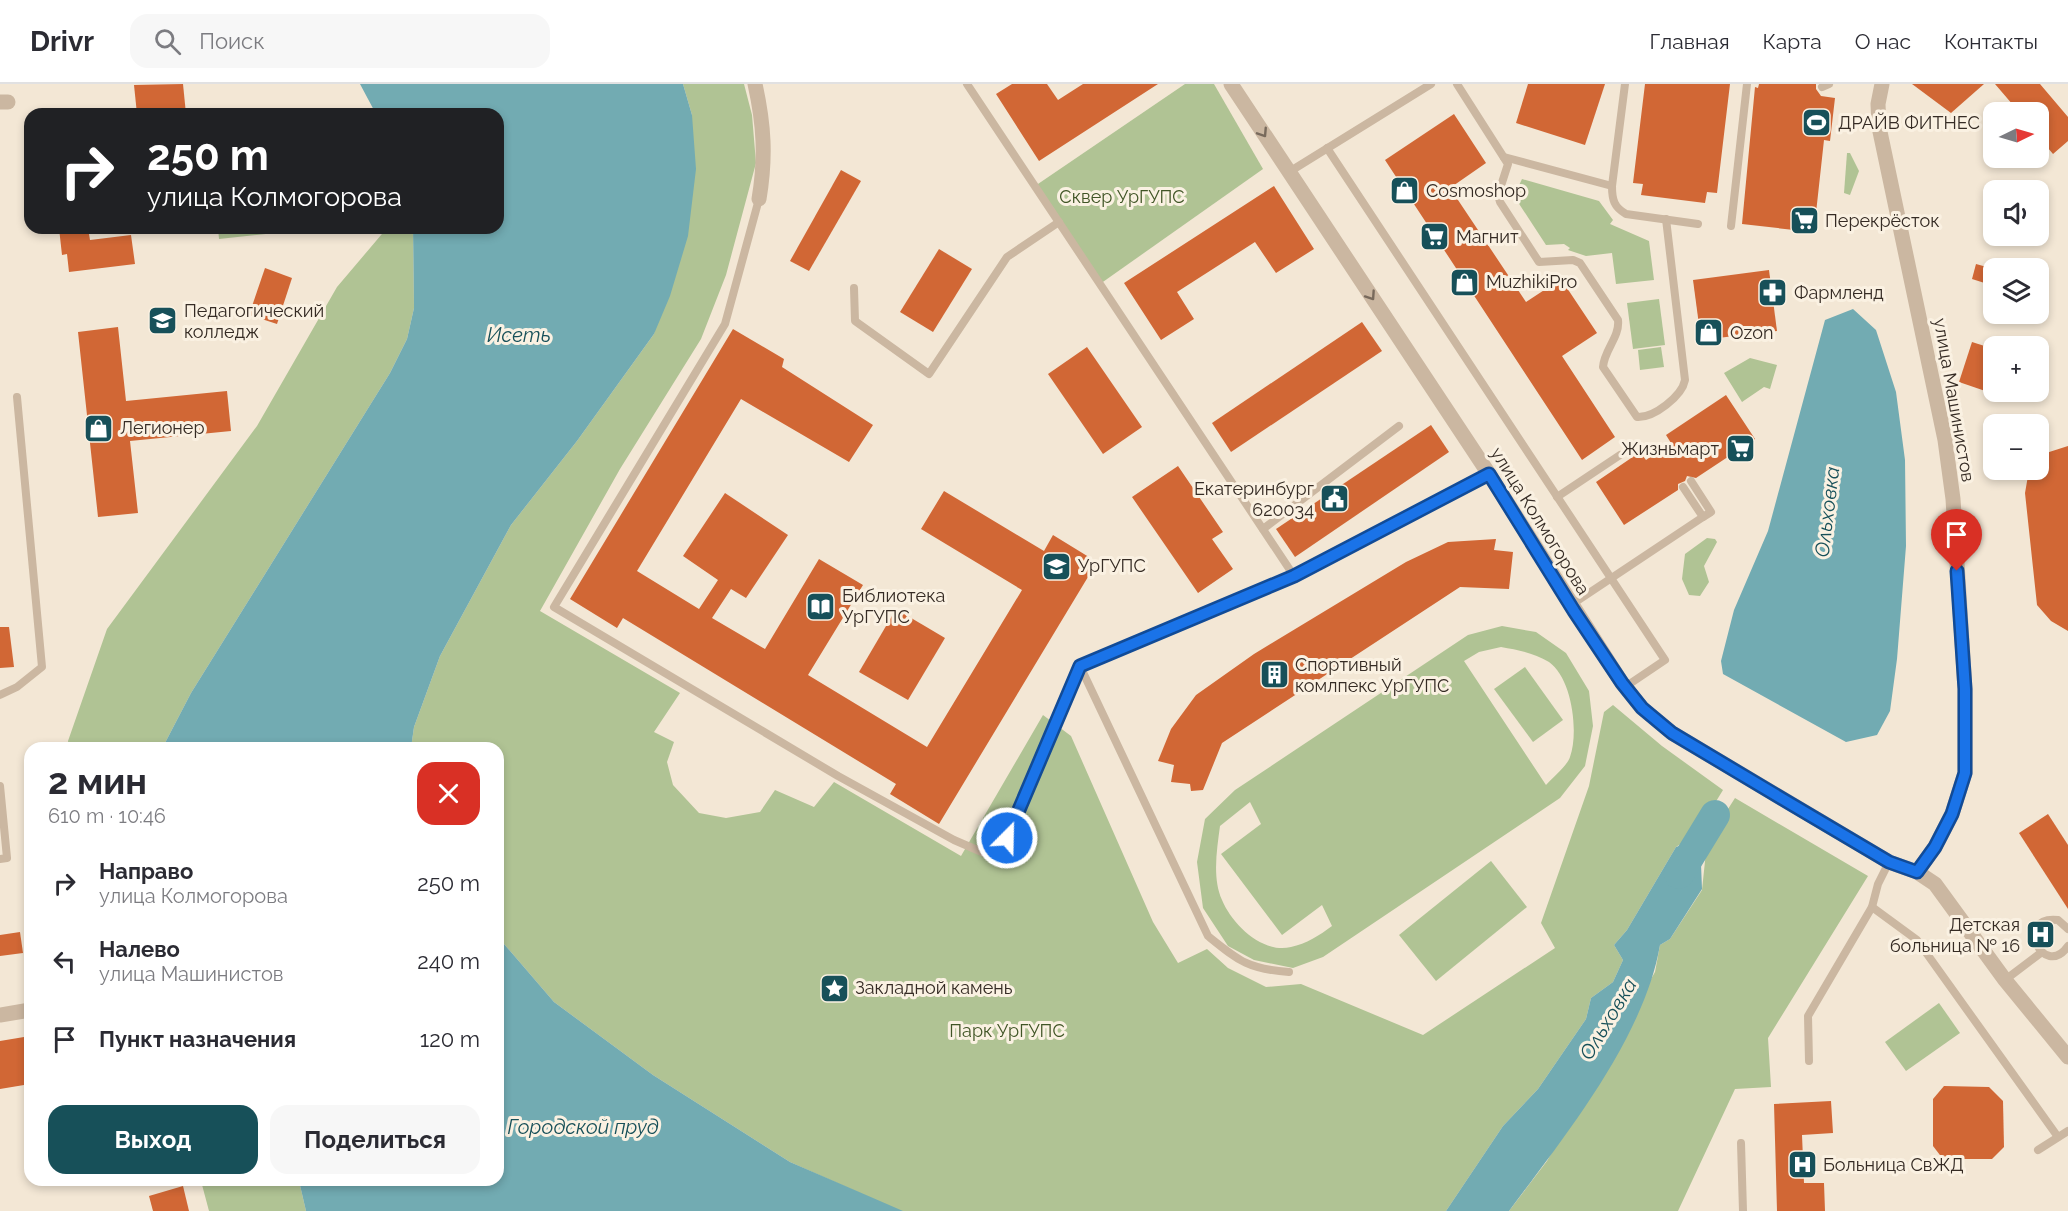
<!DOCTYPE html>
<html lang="ru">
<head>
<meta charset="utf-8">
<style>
	body { margin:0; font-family:Raleway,sans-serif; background:#f7f7f7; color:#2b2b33; height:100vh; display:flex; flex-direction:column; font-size:22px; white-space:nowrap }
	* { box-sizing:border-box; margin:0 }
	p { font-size:20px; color:#7c7c81 }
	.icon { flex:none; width:33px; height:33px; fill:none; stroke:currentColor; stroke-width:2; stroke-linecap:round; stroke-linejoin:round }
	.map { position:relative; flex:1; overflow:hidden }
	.drawer { position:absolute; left:24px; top:658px; width:480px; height:444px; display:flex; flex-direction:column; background:#fff; border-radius:18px; box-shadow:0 3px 9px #0003 }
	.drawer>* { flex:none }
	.hud { position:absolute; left:24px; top:24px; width:480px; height:126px; border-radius:18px; box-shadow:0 3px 9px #0003; background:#202124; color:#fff; overflow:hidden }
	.needle { width:39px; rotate:85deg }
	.controls { position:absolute; left:1983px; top:18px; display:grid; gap:12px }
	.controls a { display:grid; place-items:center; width:66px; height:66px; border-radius:12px; background:#fff; box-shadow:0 3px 9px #0003; font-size:30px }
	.pin { position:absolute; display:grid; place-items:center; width:51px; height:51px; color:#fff; margin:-62px -26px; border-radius:50% 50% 50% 0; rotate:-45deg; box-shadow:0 0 6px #0007 }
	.pin .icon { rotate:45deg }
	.me { position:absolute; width:66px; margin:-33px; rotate:23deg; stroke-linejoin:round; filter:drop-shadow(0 0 4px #0008) }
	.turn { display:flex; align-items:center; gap:21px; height:126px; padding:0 24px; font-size:27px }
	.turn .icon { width:78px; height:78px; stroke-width:2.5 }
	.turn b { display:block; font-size:42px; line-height:51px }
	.round { display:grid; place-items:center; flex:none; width:63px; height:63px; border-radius:18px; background:#f7f7f7 }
	.overview { display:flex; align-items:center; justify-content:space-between; height:102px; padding:0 24px }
	h1 { font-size:36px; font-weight:700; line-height:45px }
	.button { display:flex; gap:12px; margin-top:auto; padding:12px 24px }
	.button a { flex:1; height:69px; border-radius:18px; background:#175059; color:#fff; font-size:24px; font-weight:700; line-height:69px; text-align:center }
	.button a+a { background:#f7f7f7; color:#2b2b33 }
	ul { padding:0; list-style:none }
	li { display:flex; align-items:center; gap:18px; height:78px; padding:0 24px }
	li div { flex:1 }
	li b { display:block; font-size:22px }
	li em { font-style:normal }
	header { display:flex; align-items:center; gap:36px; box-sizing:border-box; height:84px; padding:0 30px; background:#fff; border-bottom:2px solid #e1e1e2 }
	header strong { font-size:28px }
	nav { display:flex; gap:33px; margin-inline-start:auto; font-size:21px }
	.search { width:420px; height:54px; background:#f7f7f7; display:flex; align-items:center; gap:15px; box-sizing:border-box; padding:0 21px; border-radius:18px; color:#7c7c81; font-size:22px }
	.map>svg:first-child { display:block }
	.green { fill:#b0c394; fill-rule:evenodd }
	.water { fill:#72abb2 }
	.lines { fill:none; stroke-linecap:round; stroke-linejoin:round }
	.river { stroke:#72abb2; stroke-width:30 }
	.building { fill:#d16735 }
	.service { stroke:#cbb7a1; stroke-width:8 }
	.minor { stroke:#cbb7a1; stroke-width:15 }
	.tertiary { stroke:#cbb7a1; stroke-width:15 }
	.oneway { stroke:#786a5c }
	.route-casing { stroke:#114b97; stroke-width:15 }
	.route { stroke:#1a73e8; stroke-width:10 }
	.labels { text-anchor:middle; stroke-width:6; stroke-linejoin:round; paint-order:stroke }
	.poi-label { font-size:18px; fill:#352b24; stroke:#faf1e2; text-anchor:start }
	.park-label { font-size:18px; fill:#405526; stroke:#faf1e2 }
	.street-label { font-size:18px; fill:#352b24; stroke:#faf1e2 }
	.water-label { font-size:20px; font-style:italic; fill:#175059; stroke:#faf1e2 }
</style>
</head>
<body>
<header>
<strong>Drivr</strong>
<div class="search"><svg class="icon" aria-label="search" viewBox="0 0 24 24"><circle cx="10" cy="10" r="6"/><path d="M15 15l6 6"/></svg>Поиск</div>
<nav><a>Главная</a><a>Карта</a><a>О нас</a><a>Контакты</a></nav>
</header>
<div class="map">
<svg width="2068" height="1127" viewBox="0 0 2068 1127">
	<rect width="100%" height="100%" fill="#f3e7d5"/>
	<!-- green -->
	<g class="green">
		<path d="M683,0H744L752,31L756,79L726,191L701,255L620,385L540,527L680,609L654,648L674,658L667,678L673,701L699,729L726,734L760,728L775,706L814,723L834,698L961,772L1043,631L1071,652L1153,838L1178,879L1207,865L1228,884L1266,903L1301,900L1423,951L1555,864L1541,839L1589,702L1604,628L1613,621L1662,662L1723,706L1696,750L1676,763L1627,846L1614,861L1623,876L1613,898L1591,914L1586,935L1538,1005L1503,1042L1446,1127H900L790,1078L653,991L554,918L498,853V664H411L414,643L440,572L511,441L577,357L654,250L692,31Z"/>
		<path d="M1185,0H1214L1263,85L1100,200L1035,102Z"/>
		<path d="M1847,69H1850L1859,87L1850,111L1844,109Z"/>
		<path d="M1522,95L1599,117L1613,136L1610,140L1649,157L1654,196L1616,200L1612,169L1586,172L1568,166L1570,164L1564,160L1546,161L1514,112Z"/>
		<path d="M218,144H313V145L219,155Z"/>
		<path d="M387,144H413L414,224L407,255L390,289L191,609L166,657L164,664H69L68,657L107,545L257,342L337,203Z"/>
		<path d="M1659,215L1665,261L1633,265L1627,219Z"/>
		<path d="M1661,263L1664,283L1640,286L1638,266Z"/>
		<path d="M1750,274L1777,281L1770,305L1764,303L1742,318L1724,289Z"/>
		<path d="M1707,454L1715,455L1717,458L1704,482L1709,498L1700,512L1689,511L1682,495L1685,470Z"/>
		<path d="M1502,542L1536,548L1566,569L1589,607L1593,642L1585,682L1560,714L1323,873L1293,884L1254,876L1228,862L1203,824L1197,778L1205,735L1235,706L1468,551ZM1501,563C1518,566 1534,569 1549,578C1572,594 1579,648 1570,673C1567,682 1553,693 1546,701L1464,577L1479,568ZM1250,718L1261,740L1221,770L1282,851L1322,821L1332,842C1320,851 1306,860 1291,863C1262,870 1232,840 1222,816C1212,794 1217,765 1220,742Z"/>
		<path d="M1525,583L1563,636L1533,658L1494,605Z"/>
		<path d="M1735,714L1868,792L1768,954L1771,1003L1735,1005L1678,1127H1509L1547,1077L1655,888L1660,861L1670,855L1702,806L1707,758Z"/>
		<path d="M1491,777L1527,823L1436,897L1399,851Z"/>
		<path d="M1939,919L1960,949L1906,987L1885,958Z"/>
		<path d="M201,1097H299L306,1127H209Z"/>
	</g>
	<!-- water -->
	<g class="water">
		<path d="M360,0H683L692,31L696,85L688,152L670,212L654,250L577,357L511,441L440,572L414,643L411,664H164L166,657L191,609L390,289L407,255L414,224L413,144H498V30H376Z"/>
		<path d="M1853,225L1876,246L1896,308L1905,376L1906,462L1897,575L1890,627L1877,651L1846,658L1723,590L1721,577L1734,526L1768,447L1825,236Z"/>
		<path d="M1700,755L1702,805L1670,855L1660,861C1644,954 1565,1052 1509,1127H1446L1503,1042L1538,1005L1586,935L1591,914L1613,898L1623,876L1614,861L1627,846L1676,763Z"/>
		<path d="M498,853L554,918L653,991L790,1078L903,1127H306L299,1097L498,1096Z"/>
	</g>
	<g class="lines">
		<!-- river -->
		<path class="river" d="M1679,790L1715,731"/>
	</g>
	<!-- building -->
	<g class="building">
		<path d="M183,0L186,30H137L134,1Z"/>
		<path d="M1012,0H1047L1058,16L1083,0H1158L1039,77L996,10Z"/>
		<path d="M1528,0H1605L1585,61L1516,39Z"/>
		<path d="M1645,0H1730L1717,109L1707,108L1705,119L1641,111L1643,100L1633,99Z"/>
		<path d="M1759,0H1816V5L1821,12L1835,14L1830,57L1824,56L1815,138L1804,137L1803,147L1742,140L1755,3L1758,4Z"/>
		<path d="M1912,0H1984L1951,29Z"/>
		<path d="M1995,0H2040L2068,33V57L2053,70L2038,52V28H2019Z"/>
		<path d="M1454,30L1486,79L1450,104L1526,218L1561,195L1597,249L1562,272L1615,353L1582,376L1385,76Z"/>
		<path d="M841,86L861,97L809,187L790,177Z"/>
		<path d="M1274,102L1314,165L1276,189L1255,158L1177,208L1194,235L1161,256L1124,199Z"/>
		<path d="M59,144H88L90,156L131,151L135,180L69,188L67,170L62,171Z"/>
		<path d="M939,165L972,185L933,248L900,228Z"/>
		<path d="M1976,180L1994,185V202L1972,195Z"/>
		<path d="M265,184L292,194L277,240L249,231Z"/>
		<path d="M1769,186L1777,247L1701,256L1693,196Z"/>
		<path d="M1362,238L1382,267L1231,368L1212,339Z"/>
		<path d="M118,243L126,317L227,307L231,347L130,357L138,429L98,433L78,248Z"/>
		<path d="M733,245L784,275L782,283L873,341L849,378L741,315L637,487L699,525L718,496L683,472L725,409L788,451L746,514L731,505L712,534L765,565L819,475L863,501L808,591L927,663L1022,506L921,445L944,407L1044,467L1053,451L1097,478L939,740L890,710L896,700L623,534L617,544L570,515Z"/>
		<path d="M1972,258L1994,265V310L1959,298Z"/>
		<path d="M1087,263L1142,343L1103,370L1048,290Z"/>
		<path d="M1726,311L1755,355L1696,394L1687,392L1685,397L1678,400V406L1624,441L1596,398L1640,368L1646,376L1671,359L1666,351Z"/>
		<path d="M1431,341L1449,368L1295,473L1276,445Z"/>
		<path d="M2068,362V547L2051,537L2037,521L2025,409L2029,386H2038V376L2043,370Z"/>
		<path d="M1178,382L1223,448L1212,455L1233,485L1198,509L1132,413Z"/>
		<path d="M1496,455L1494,466L1513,468L1509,505L1460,503L1222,659L1203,706L1191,707L1190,700L1171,698L1174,681L1158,677L1171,645L1196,611L1254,570L1406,478L1448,458Z"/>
		<path d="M896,525L945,554L908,616L859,588Z"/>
		<path d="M0,543H9L14,583L0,584Z"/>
		<path d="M2048,730L2068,761V825L2019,749Z"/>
		<path d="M20,848L23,869L0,872V851Z"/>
		<path d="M30,952V1000L0,1005V957Z"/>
		<path d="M1944,1002L1989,1003L2003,1017L2004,1063L1992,1075H1943L1933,1062V1015Z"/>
		<path d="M1831,1017L1833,1049L1802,1051L1804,1099H1824L1825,1127H1777L1774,1020Z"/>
		<path d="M183,1102L189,1127H153L149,1112Z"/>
	</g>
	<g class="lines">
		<!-- service -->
		<g class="service">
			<path d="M967,0L1294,492"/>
			<path d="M1457,0L1508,80L1498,111L1500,118L1539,178L1573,176L1580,179L1618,236C1620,253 1604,266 1603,283L1637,333C1654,334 1682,312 1685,296L1666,135"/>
			<path d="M1625,0L1612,102C1612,116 1614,123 1626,130L1698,140"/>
			<path d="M1822,3L1829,0"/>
			<path d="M1327,64L1665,576L1625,603"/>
			<path d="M1504,73L1612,102"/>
			<path d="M1289,88L1431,0"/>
			<path d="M759,115L725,240L554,523L838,692L954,756L998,775L1080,582"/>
			<path d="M1731,142L1747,0"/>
			<path d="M854,204L855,237L929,290L1007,173L1059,138"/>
			<path d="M1691,397L1711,428L1703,433"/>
			<path d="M1557,413L1620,371"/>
			<path d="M1263,445L1399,342"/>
			<path d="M1571,521L1703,433L1683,403"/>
			<path d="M0,611L17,603L42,583L17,313"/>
			<path d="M0,702L7,774L0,775"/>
			<path d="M1872,823L1917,856L2058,1053"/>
			<path d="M2068,845L2058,836C2013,831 2043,897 2068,862"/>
			<path d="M1289,888C1248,885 1239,877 1208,852L1080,582L1294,492L1489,390"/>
			<path d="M2005,896L2042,868"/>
			<path d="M1809,977L1808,932L1872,823L1878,800L1889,778"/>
			<path d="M1741,1059L1743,1127"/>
			<path d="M2038,1066L2068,1047"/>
		</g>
		<!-- minor -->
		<g class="minor">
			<path d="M755,0C764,41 766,73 759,115"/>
			<path d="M1231,0L1489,390L1622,599L1642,624L1672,649L1889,778L1917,788"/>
			<path d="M0,18H8"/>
			<path d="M0,931L30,926"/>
		</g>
		<!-- tertiary -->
		<path class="tertiary" d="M1882,0L1878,20L1879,43L1945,356L1953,415L1965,605V689L1952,730L1935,763L1917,788L1935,800L2005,896L2068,973"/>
	</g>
	<!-- one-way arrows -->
	<defs><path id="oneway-chevron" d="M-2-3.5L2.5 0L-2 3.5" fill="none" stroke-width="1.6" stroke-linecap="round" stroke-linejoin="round" transform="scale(1.5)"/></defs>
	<g class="oneway">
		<use href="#oneway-chevron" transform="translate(1263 49) rotate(57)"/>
		<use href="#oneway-chevron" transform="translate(1371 212) rotate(56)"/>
	</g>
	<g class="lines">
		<defs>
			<path id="route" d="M1007,754L1080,582L1294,492L1489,390L1574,527L1622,599L1642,624L1672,649L1791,720L1889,778L1917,788L1935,763L1952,730L1965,689V605L1957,487"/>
		</defs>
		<!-- route casing -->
		<use href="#route" class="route-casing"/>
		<!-- route -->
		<use href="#route" class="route"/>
	</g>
	<!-- icons -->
	<defs>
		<symbol id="stadium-square" viewBox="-11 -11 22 22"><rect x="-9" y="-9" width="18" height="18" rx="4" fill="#175059" stroke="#faf1e2"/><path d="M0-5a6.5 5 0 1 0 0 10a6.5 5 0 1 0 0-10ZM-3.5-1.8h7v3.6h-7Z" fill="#fff"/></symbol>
		<symbol id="shop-square" viewBox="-11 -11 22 22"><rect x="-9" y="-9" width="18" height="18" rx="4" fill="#175059" stroke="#faf1e2"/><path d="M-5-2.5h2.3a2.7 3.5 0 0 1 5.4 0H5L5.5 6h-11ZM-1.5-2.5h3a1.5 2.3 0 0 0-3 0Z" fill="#fff"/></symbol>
		<symbol id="supermarket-square" viewBox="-11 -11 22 22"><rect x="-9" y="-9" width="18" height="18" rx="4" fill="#175059" stroke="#faf1e2"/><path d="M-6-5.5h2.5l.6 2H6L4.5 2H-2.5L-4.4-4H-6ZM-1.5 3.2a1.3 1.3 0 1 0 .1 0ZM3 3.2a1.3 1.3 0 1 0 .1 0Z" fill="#fff"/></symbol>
		<symbol id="pharmacy-square" viewBox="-11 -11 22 22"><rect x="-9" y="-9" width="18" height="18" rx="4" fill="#175059" stroke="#faf1e2"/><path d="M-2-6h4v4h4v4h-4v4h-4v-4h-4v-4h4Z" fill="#fff"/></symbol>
		<symbol id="university-square" viewBox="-11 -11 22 22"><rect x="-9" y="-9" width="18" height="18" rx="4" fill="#175059" stroke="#faf1e2"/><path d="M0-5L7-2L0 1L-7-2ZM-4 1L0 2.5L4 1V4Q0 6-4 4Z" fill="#fff"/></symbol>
		<symbol id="civic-square" viewBox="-11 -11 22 22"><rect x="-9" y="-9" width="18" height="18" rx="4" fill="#175059" stroke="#faf1e2"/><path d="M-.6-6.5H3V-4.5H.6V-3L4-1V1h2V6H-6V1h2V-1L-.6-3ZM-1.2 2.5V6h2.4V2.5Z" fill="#fff"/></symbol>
		<symbol id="library-square" viewBox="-11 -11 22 22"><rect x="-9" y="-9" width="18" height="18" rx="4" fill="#175059" stroke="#faf1e2"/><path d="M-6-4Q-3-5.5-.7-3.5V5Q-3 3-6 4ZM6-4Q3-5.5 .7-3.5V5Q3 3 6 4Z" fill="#fff"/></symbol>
		<symbol id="building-square" viewBox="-11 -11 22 22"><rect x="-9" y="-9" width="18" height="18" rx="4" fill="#175059" stroke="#faf1e2"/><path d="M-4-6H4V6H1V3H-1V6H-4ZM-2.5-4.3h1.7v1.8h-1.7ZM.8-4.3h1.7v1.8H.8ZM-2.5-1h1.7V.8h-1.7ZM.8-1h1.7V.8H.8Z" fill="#fff"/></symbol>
		<symbol id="hospital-square" viewBox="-11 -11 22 22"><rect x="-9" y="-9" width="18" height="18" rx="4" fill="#175059" stroke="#faf1e2"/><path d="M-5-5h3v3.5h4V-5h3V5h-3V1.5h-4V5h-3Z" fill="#fff"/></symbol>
		<symbol id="sight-square" viewBox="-11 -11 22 22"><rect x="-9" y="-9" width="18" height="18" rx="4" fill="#175059" stroke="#faf1e2"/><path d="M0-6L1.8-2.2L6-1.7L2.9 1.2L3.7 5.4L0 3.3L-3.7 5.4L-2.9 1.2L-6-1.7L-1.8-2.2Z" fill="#fff"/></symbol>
	</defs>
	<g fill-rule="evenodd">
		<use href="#stadium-square" x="1800" y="22" width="33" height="33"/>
		<use href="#shop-square" x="1388" y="90" width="33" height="33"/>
		<use href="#supermarket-square" x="1788" y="120" width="33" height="33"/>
		<use href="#supermarket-square" x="1418" y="136" width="33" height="33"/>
		<use href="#shop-square" x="1448" y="182" width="33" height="33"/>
		<use href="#pharmacy-square" x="1756" y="192" width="33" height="33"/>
		<use href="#university-square" x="146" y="220" width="33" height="33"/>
		<use href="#shop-square" x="1692" y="232" width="33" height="33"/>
		<use href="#shop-square" x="82" y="328" width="33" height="33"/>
		<use href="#supermarket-square" x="1724" y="348" width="33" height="33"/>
		<use href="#civic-square" x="1318" y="398" width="33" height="33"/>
		<use href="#university-square" x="1040" y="466" width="33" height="33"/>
		<use href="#library-square" x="804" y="506" width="33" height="33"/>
		<use href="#building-square" x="1258" y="574" width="33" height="33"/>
		<use href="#hospital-square" x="2024" y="834" width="33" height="33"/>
		<use href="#sight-square" x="818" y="888" width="33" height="33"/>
		<use href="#hospital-square" x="1786" y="1064" width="33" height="33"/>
	</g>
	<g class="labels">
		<!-- poi labels -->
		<g class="poi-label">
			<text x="1838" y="45">ДРАЙВ ФИТНЕС</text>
			<text x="1426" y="113">Cosmoshop</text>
			<text x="1825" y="143">Перекрёсток</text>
			<text x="1456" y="159">Магнит</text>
			<text x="1486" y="204">MuzhikiPro</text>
			<text x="1794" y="215">Фармленд</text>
			<text x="184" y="233">Педагогический<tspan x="184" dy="21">колледж</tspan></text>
			<text x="1730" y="255">Ozon</text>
			<text x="120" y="350">Легионер</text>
			<text x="1719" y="371" text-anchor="end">Жизньмарт</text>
			<text x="1314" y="411" text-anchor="end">Екатеринбург<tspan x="1314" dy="21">620034</tspan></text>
			<text x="1078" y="488">УрГУПС</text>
			<text x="842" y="518">Библиотека<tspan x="842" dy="21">УрГУПС</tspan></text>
			<text x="1295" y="587">Спортивный<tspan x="1295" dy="21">комлпекс УрГУПС</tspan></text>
			<text x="2020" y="847" text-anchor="end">Детская<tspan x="2020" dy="21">больница № 16</tspan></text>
			<text x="855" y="910">Закладной камень</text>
			<text x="1823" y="1087">Больница СвЖД</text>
		</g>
		<!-- park labels -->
		<g class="park-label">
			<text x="1122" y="119">Сквер УрГУПС</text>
			<text x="1007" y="953">Парк УрГУПС</text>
		</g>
		<!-- street labels -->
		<g class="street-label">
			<text transform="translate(1954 316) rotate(80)" y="6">улица Машинистов</text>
			<text transform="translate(1540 437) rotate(58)" y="6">улица Колмогорова</text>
		</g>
		<!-- water labels -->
		<g class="water-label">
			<text x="519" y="258">Исеть</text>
			<text transform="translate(1827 428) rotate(-83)" y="7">Ольховка</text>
			<text transform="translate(1608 935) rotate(-59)" y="7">Ольховка</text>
			<text x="583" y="1050">Городской пруд</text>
		</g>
	</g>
</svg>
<div class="controls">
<a><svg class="needle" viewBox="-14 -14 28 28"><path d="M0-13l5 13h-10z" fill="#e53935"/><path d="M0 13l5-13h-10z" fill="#7c7c81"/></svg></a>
<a><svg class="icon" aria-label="sound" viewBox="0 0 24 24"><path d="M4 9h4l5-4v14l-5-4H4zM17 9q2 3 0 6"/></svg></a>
<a><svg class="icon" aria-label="layers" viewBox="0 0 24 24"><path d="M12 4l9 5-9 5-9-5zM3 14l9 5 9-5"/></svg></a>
<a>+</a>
<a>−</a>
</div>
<div class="pin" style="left:1957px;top:487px;background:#d93025"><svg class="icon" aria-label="arrive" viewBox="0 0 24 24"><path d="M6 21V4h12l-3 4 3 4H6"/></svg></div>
<svg class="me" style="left:1007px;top:754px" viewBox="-20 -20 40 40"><circle r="17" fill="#1a73e8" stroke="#fff" stroke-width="3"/><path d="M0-11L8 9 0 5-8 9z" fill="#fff"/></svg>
<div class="hud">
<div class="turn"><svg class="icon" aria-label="right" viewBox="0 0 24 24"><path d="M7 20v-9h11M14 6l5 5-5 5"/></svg><div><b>250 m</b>улица Колмогорова</div></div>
</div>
<section class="drawer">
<div class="overview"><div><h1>2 мин</h1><p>610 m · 10:46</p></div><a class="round" style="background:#d93025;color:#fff"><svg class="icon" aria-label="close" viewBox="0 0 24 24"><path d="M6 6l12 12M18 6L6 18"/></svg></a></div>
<ul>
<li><svg class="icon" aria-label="right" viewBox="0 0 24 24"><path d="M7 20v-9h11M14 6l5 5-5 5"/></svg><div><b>Направо</b><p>улица Колмогорова</p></div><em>250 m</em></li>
<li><svg class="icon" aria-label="left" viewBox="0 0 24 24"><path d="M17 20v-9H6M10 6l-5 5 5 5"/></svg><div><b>Налево</b><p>улица Машинистов</p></div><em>240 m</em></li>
<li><svg class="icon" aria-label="arrive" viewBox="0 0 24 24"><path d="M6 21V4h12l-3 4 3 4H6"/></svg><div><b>Пункт назначения</b></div><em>120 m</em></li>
</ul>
<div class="button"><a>Выход</a><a>Поделиться</a></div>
</section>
</div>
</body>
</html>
